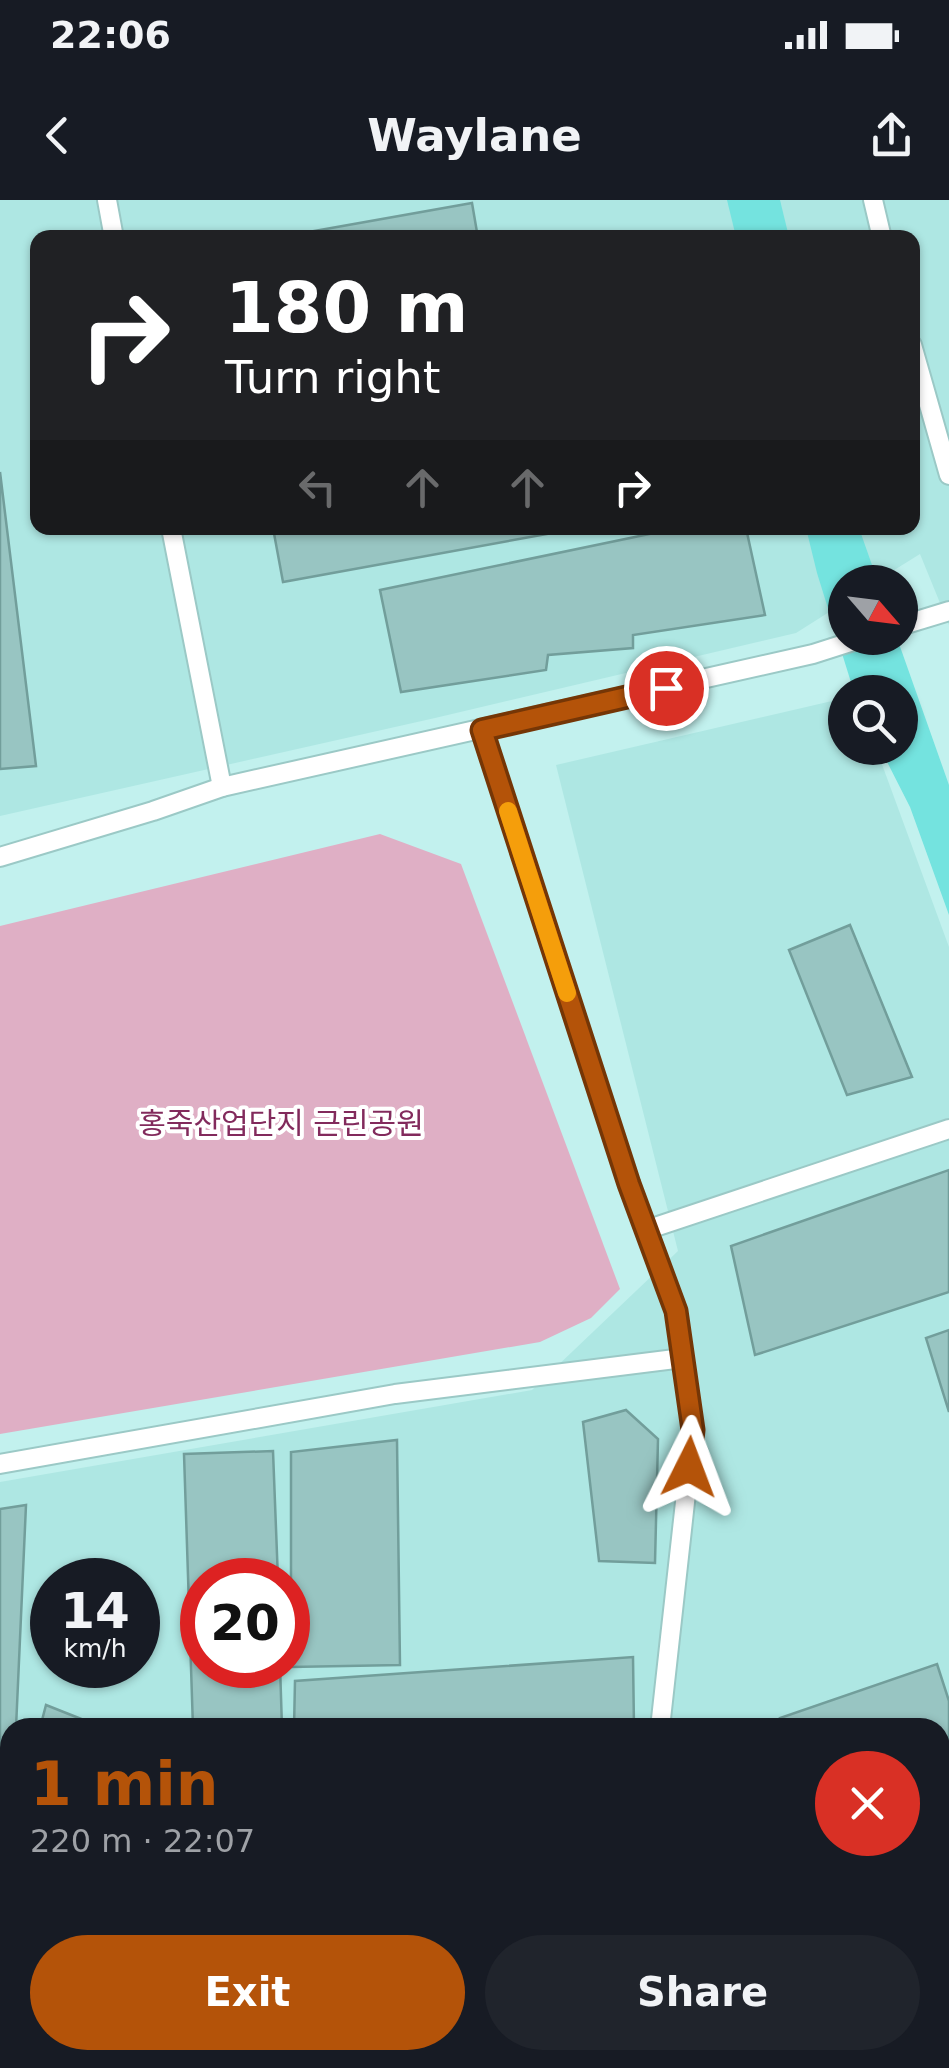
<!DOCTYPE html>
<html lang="en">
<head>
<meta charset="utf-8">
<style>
	body { margin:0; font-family:"DejaVu Sans","Noto Sans KR",sans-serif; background:#20242c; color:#f1f3f6; height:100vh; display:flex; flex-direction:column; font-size:38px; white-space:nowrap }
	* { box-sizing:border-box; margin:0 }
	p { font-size:32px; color:#9ea1a6 }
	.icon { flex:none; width:55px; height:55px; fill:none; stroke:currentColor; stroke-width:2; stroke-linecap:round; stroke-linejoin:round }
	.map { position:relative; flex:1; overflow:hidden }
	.drawer { position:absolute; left:0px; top:1518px; width:950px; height:352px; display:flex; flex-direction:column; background:#171b24; border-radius:30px 30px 0 0; box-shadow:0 2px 8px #0004 }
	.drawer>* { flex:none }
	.hud { position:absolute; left:30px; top:30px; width:890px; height:305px; border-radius:20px; box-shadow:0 2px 8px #0004; background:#202124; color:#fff; overflow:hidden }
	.needle { width:65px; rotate:118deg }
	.fabs { position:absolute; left:828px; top:365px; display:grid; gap:20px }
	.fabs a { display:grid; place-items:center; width:90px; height:90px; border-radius:50%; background:#171b24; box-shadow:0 2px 8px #0004; font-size:50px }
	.speed { position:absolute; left:30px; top:1358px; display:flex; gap:20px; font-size:50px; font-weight:700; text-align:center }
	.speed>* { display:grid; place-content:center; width:130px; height:130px; border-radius:50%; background:#171b24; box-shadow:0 2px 8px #0004; line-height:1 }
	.speed small { font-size:25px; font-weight:400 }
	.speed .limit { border:15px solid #d22; background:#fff; color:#111 }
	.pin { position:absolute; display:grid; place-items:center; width:85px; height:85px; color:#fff; margin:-42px; border:5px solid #fff; border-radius:50%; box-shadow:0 2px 10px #0007 }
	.me { position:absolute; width:110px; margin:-55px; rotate:3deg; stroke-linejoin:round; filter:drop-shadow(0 0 8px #0008) }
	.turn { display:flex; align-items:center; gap:35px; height:210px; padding:0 30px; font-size:45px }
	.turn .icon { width:130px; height:130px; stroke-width:2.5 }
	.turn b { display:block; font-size:70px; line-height:85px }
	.lanes { display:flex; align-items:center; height:95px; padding:0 30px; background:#0003; justify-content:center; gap:50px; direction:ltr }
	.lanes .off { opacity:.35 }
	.round { display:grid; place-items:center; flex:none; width:105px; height:105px; border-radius:52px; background:#20242c }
	.overview { display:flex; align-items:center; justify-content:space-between; height:170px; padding:0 30px }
	h1 { font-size:60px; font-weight:600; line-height:75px; color:#b45309 }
	.cta { display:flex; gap:20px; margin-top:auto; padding:20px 30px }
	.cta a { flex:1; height:115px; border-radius:60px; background:#b45309; color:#fff; font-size:40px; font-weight:600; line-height:115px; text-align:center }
	.cta a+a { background:#20242c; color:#f1f3f6 }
	.status { display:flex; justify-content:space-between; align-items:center; height:70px; padding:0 50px; background:#171b24; direction:ltr }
	.status svg { height:28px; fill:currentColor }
	header { display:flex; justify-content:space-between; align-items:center; height:130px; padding:0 30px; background:#171b24; font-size:45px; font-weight:600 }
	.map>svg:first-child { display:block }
	.built { fill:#aee7e3; fill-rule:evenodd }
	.green { fill:#dfafc5 }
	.water { fill:#74e3df }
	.building { fill:#98c5c2; stroke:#729e9b; stroke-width:2.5 }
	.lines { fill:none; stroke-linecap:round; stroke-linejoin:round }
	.service-casing { stroke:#9bc9c6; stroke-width:22 }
	.service { stroke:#fff; stroke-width:18 }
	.route-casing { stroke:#753606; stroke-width:25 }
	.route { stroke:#b45309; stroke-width:18 }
	.slow { stroke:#f59e0b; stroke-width:18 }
	.labels { text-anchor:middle; stroke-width:8; stroke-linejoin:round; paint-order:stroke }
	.park-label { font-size:30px; fill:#822a5c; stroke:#fff }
</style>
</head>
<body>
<div class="status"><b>22:06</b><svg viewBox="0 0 49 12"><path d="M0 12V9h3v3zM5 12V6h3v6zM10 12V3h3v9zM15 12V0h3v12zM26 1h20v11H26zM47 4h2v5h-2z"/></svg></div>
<header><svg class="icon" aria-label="back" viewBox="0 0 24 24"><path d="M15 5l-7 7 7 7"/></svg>Waylane<svg class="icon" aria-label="share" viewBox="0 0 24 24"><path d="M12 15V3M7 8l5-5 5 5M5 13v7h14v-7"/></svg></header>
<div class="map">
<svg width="949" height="1868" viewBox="0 0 949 1868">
	<rect width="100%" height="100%" fill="#c2f1ee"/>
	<!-- built -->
	<g class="built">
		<path d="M0,0H949V425L920,354L875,382H845V402L796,433L435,518L0,616ZM38,38H912V328H38Z"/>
		<path d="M845,498V548H876L949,747V1868H576L566,1860H940V1528H10V1691L0,1685V1282L532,1190L678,1051L556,565ZM52,1380H138V1465H52ZM202,1380H288V1465H202Z"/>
	</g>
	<!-- green -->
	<path class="green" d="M380,634L461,664L620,1089L591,1118L540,1142L0,1234V726Z"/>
	<!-- water -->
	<g class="water">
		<path d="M727,0H780L789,37H736Z"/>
		<path d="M806,328H859L878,382H845V438H897L949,585V715L910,607L880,548H900V492H854L817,373Z"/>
	</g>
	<!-- building -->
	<g class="building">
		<path d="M472,3L478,38H275Z"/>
		<path d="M0,272L36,566L0,569Z"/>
		<path d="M273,328H580L283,382Z"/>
		<path d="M678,328H746L765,415L633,435V448L548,455L546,470L401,492L380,390Z"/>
		<path d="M850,725L912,877L847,895L789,750Z"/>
		<path d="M949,970V1092L755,1155L731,1046Z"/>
		<path d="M949,1130V1212L926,1138Z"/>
		<path d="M626,1210L658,1239L655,1363L599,1361L583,1222Z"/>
		<path d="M397,1240L400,1465L291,1467V1252Z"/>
		<path d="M273,1251L278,1380H202V1465H280L282,1528H193L184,1254Z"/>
		<path d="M26,1305L16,1528H10V1590L0,1587V1309Z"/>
		<path d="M633,1457L634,1528H294L295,1481Z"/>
		<path d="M937,1464L949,1501V1603L940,1606V1528H783L780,1518Z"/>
		<path d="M46,1505L104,1528H40Z"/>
		<path d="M949,1615V1757L940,1759V1618Z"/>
		<path d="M949,1768V1868H810L807,1860H940V1771Z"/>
	</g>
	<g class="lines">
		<defs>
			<g id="service">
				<path d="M107,0L114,38"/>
				<path d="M873,0L882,38"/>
				<path d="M912,145L949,275"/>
				<path d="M171,328L222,587"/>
				<path d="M900,426L949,411"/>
				<path d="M482,530L629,984L676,1111L693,1230L660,1528"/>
				<path d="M0,657L153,611L222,587L813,454L863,438"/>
				<path d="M646,1030L949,929"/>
				<path d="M0,1264L395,1194L683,1158"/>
				<path d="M720,1860L725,1868"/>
			</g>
		</defs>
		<!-- service casing -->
		<use href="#service" class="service-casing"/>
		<!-- service -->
		<use href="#service" class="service"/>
	</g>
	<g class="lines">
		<defs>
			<path id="route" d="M666,488L482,530L629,984L676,1111L693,1230L689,1267"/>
		</defs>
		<!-- route casing -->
		<use href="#route" class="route-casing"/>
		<!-- route -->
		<use href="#route" class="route"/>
		<!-- slow -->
		<path class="slow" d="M508,611L567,793"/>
	</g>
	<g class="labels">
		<!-- park labels -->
		<g class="park-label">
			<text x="281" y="934">홍죽산업단지 근린공원</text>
		</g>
	</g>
</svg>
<div class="fabs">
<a><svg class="needle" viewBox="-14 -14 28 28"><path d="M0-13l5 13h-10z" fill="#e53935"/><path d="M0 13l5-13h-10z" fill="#9ea1a6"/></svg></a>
<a><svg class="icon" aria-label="search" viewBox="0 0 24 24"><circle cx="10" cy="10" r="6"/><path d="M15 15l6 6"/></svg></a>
</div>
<div class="speed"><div>14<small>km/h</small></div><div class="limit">20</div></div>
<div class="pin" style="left:666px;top:488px;background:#d93025"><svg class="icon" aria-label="arrive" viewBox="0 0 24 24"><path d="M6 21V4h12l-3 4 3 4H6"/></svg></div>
<svg class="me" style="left:689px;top:1267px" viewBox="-20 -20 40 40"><path d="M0-17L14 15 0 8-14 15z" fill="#b45309" stroke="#fff" stroke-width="4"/></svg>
<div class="hud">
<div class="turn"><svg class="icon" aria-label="right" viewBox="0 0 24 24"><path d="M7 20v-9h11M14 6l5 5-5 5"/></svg><div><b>180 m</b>Turn right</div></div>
<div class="lanes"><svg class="icon off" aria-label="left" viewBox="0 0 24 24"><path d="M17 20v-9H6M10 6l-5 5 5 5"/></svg><svg class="icon off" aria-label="ahead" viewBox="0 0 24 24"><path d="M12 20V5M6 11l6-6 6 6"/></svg><svg class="icon off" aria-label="ahead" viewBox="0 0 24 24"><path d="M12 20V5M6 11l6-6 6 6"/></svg><svg class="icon" aria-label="right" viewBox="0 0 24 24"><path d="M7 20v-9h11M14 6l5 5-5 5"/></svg></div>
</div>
<section class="drawer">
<div class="overview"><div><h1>1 min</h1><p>220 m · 22:07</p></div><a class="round" style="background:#d93025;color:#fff"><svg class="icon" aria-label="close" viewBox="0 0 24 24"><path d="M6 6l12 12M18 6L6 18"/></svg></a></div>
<div class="cta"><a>Exit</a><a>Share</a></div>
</section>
</div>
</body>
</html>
